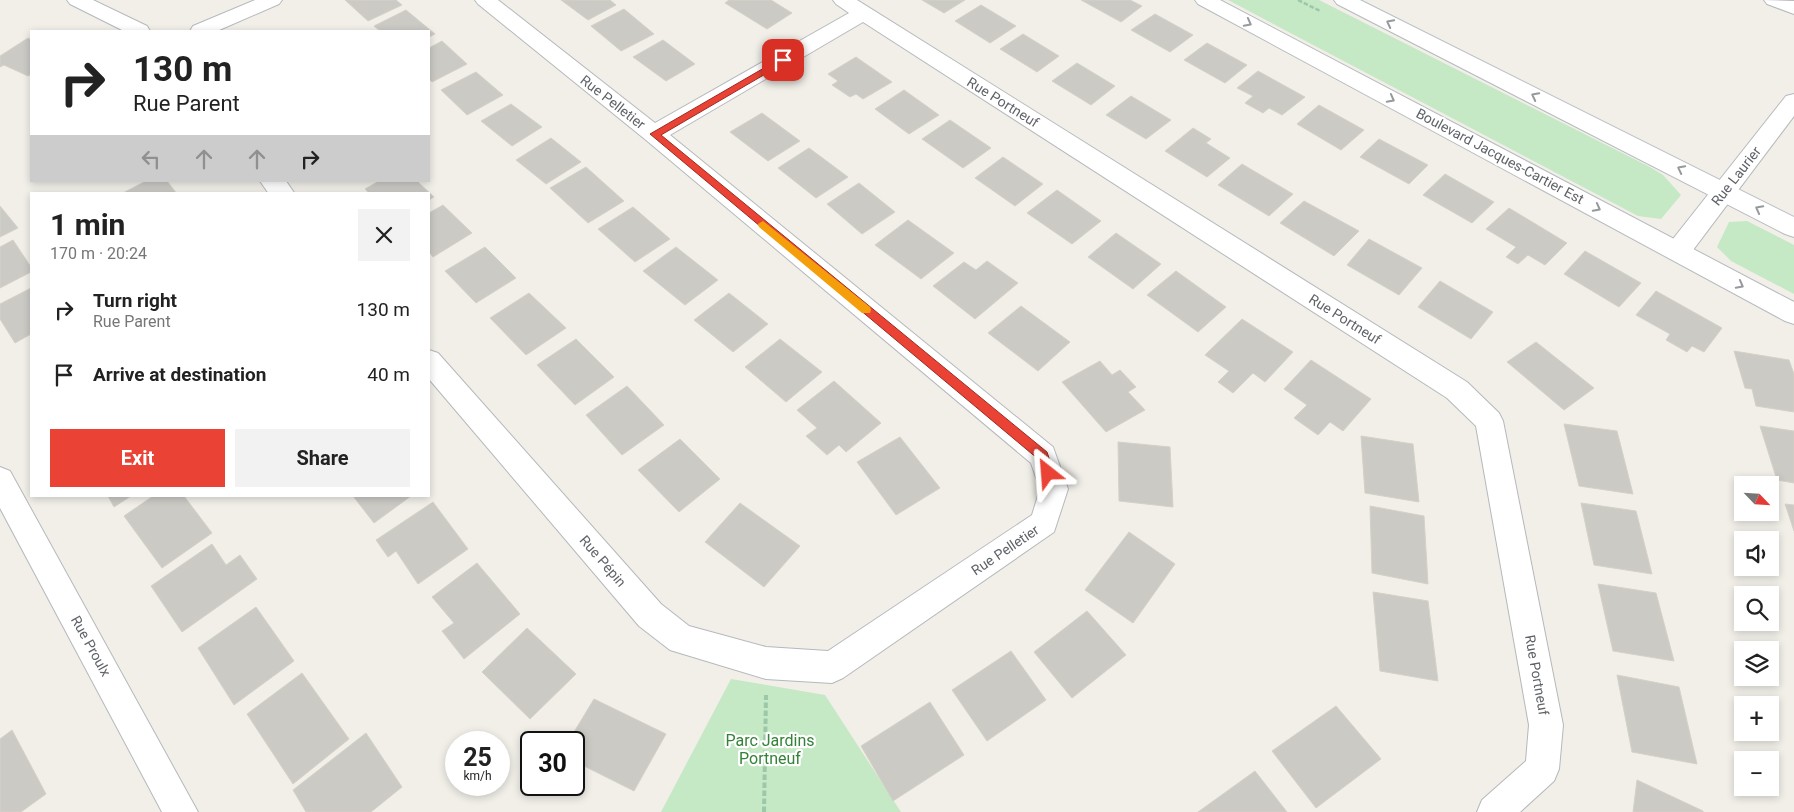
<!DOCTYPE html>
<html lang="en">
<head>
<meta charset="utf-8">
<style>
	body { margin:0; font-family:Roboto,sans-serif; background:#f2f2f2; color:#222; height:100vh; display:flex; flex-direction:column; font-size:19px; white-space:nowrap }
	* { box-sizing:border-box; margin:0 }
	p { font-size:16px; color:#767676 }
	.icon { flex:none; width:28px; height:28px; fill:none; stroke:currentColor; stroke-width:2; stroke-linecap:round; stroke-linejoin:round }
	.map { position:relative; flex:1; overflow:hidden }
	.drawer { position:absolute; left:30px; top:192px; width:400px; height:305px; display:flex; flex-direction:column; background:#fff; border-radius:0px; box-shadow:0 2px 8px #0003 }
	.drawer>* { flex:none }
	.hud { position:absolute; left:30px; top:30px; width:400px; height:152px; border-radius:0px; box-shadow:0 2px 8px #0003; background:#fff; color:#222; overflow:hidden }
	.needle { width:32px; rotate:115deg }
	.buttons { position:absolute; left:1734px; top:476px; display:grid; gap:10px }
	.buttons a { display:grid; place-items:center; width:45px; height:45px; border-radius:0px; background:#fff; box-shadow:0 2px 8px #0003; font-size:25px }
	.speed { position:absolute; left:445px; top:731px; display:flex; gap:10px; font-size:25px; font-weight:700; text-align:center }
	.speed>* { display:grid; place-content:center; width:65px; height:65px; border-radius:50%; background:#fff; box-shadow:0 2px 8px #0003; line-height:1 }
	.speed small { font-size:12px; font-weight:400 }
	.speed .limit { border:2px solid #111; border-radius:8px; background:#fff; color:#111 }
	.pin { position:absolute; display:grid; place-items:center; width:42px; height:42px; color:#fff; margin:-21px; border-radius:10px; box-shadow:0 2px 8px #0006 }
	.me { position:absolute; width:55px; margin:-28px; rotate:332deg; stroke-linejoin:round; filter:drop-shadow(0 0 4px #0008) }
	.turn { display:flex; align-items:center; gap:18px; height:105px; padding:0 20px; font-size:22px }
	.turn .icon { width:65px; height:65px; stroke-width:2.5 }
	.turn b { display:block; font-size:35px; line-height:42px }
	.lanes { display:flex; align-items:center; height:48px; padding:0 20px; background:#0003; justify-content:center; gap:25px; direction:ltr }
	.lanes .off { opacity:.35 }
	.round { display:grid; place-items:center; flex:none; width:52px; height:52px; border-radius:0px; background:#f2f2f2 }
	.overview { display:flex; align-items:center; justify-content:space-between; height:85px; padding:0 20px }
	h1 { font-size:30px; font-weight:700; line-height:38px }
	.primary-button { display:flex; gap:10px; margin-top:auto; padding:10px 20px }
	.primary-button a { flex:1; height:58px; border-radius:0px; background:#ea4335; color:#fff; font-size:20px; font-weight:700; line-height:58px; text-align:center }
	.primary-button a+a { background:#f2f2f2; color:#222 }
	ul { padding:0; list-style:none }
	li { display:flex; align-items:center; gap:15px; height:65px; padding:0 20px }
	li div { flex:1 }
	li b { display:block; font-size:19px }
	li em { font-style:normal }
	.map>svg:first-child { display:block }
	.green { fill:#c5e8c5 }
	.building { fill:#cccac5; stroke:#d6d1c6 }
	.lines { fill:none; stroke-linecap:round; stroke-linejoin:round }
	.street-casing { stroke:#b5b8bc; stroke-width:2 }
	.secondary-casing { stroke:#b6babf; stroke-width:2 }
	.path-far1 { stroke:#9cc7a9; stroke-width:2.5; stroke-dasharray:4.5 2; stroke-linecap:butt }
	.path { stroke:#9cc7a9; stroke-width:4; stroke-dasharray:5.5 2.5; stroke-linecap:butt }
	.street { fill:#fff; fill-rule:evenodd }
	.secondary { fill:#fff; fill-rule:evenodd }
	.oneway { stroke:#979a9d }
	.route { fill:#ea4335; stroke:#982c22 }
	.slow { fill:#f59e0b }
	.labels { text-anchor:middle; stroke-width:4.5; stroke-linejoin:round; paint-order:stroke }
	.street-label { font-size:14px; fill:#5f6368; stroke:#fff }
	.near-park-label { font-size:16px; fill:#348238; stroke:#fff }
</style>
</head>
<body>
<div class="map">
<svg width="1794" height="812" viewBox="0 0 1794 812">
	<rect width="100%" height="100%" fill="#f1efe8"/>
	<!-- green -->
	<g class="green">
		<path d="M1228,0H1319L1650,167L1663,175L1681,195L1661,219L1638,216Z"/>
		<path d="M1747,221L1794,245V294L1731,261L1717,247L1729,222Z"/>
		<path d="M731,679L825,695L901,812H661Z"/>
	</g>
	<!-- building -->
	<g class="building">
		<path d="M345,0H396L402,5L368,21Z"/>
		<path d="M561,0H610L616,5L588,20Z"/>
		<path d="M729,0H771L792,13L767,29L725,3Z"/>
		<path d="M922,0H965L944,13Z"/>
		<path d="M1081,0H1130L1142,6L1121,22Z"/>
		<path d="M981,5L1016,26L990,43L955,21Z"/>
		<path d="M624,9L654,34L621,51L591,26Z"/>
		<path d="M406,10L435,34L429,37V31H380L374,26Z"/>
		<path d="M1155,14L1193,35L1170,52L1131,30Z"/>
		<path d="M1023,34L1059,56L1037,72L1000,49Z"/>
		<path d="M28,38L31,40V74L28,76L4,65L0,67V56Z"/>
		<path d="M663,40L695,64L666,81L633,57Z"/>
		<path d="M442,41L467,64L432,82L429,79V48Z"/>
		<path d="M1207,43L1247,65L1225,83L1184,60Z"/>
		<path d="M856,57L892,82L863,99L856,94L850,97L832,85L838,81L828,74Z"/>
		<path d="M1077,63L1115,86L1091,105L1052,81Z"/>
		<path d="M1258,71L1305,97L1282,115L1269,108L1263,113L1245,103L1253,96L1237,88Z"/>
		<path d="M476,72L503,95L467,115L441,90Z"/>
		<path d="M904,90L939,115L909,134L875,109Z"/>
		<path d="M1131,96L1171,120L1146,139L1106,115Z"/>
		<path d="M511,104L542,127L512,146L481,121Z"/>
		<path d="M1319,105L1364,130L1341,150L1297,124Z"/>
		<path d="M762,113L800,141L768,161L730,132Z"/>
		<path d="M950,120L991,148L963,168L922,139Z"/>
		<path d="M1193,128L1211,139L1206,143L1230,158L1207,177L1165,151Z"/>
		<path d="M551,138L581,162L546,184L516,160Z"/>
		<path d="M1379,139L1428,165L1409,184L1360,157Z"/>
		<path d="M809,148L848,177L816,198L778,168Z"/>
		<path d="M1003,157L1043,184L1015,206L975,178Z"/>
		<path d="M1242,164L1293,194L1269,216L1218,185Z"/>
		<path d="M586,167L624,201L588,223L550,188Z"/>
		<path d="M1445,174L1494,202L1472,223L1423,195Z"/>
		<path d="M146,181H167L177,194H121Z"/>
		<path d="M379,181H417L434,197L429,200V194H370L365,189Z"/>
		<path d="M859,183L895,212L862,234L827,204Z"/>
		<path d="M1057,190L1101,221L1072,244L1027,213Z"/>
		<path d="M1304,201L1359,231L1334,256L1280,223Z"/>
		<path d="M443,205L472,233L433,257L429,252V213Z"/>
		<path d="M0,206L18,228L0,237Z"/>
		<path d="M633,207L670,239L635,262L598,229Z"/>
		<path d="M1509,208L1567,243L1545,265L1528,255L1518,264L1506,257L1516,247L1486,229Z"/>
		<path d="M908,220L954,253L921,279L875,245Z"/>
		<path d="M1116,233L1161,264L1133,289L1088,257Z"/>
		<path d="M1369,239L1422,268L1399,295L1347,265Z"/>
		<path d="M13,240L31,267V272L0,288V247Z"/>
		<path d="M485,247L516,278L476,303L445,271Z"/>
		<path d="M676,247L718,280L685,305L643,271Z"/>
		<path d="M1585,251L1641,283L1619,307L1564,274Z"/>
		<path d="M987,261L1018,283L975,319L933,286L964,262L976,270Z"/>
		<path d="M1176,271L1226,307L1198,332L1147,295Z"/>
		<path d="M1440,281L1493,312L1471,339L1418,307Z"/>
		<path d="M31,288V334L15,343L0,319V304Z"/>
		<path d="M1656,291L1722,328L1704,352L1692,346L1687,352L1666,340L1670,334L1636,315Z"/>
		<path d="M529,293L566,328L526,355L490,318Z"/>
		<path d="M729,293L768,324L733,352L694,320Z"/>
		<path d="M1021,306L1070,342L1038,371L988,333Z"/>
		<path d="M1242,319L1293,352L1265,382L1253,373L1233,393L1218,382L1229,371L1205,355Z"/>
		<path d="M576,339L614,377L575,405L537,365Z"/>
		<path d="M780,339L822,372L786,402L745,367Z"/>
		<path d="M1536,342L1594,388L1564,410L1507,362Z"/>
		<path d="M1734,351L1789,360L1794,374V412L1756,406L1752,389L1745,388Z"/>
		<path d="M1311,360L1371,399L1343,431L1330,422L1318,435L1294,418L1307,405L1284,389Z"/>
		<path d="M1100,361L1112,375L1120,370L1136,387L1128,392L1145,410L1106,432L1062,382Z"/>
		<path d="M834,381L881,423L846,452L839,445L827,455L806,436L817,428L797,410Z"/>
		<path d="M627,386L664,425L622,455L586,415Z"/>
		<path d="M1564,424L1617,431L1633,494L1579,486Z"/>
		<path d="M1760,426L1794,431V483L1777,480Z"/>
		<path d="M1361,436L1413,444L1419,502L1365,493Z"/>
		<path d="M900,437L940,488L896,515L857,462Z"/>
		<path d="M680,439L720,479L679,512L638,470Z"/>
		<path d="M1118,442L1170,447L1173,507L1119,501Z"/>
		<path d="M108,496H131L114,507Z"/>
		<path d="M153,496H184L212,533L162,568L124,516Z"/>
		<path d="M353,496H411L374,523Z"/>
		<path d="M433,502L468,549L418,584L396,551L388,557L376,540Z"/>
		<path d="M740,503L800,546L764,587L705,542Z"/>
		<path d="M1581,503L1636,511L1652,574L1594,565Z"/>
		<path d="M1785,504L1794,505V531Z"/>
		<path d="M1370,506L1424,516L1428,584L1372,573Z"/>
		<path d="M1129,532L1175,564L1133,623L1085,590Z"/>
		<path d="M212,544L226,565L240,555L257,579L182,632L151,586Z"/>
		<path d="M477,563L520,614L464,659L442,631L454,623L432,597Z"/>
		<path d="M1598,584L1656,593L1674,661L1613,651Z"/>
		<path d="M1373,592L1428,601L1438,681L1380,671Z"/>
		<path d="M256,607L294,661L234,705L198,648Z"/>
		<path d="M1087,611L1126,655L1072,698L1034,652Z"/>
		<path d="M527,628L576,674L530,719L482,672Z"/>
		<path d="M1011,651L1046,700L987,741L952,690Z"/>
		<path d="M302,673L349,739L293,784L247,714Z"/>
		<path d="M1617,675L1679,687L1697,764L1632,752Z"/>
		<path d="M594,699L666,734L634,791L574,761V742H568Z"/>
		<path d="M930,702L964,755L893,801L861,746Z"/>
		<path d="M1336,706L1381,759L1316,808L1272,751Z"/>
		<path d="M12,730L46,794L21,812H0V739Z"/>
		<path d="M366,733L402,787L371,812H306L293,790Z"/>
		<path d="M1255,771L1287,812H1198Z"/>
		<path d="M1637,780L1703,811V812H1633Z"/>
	</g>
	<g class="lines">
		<defs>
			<g id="street">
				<path d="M67,0H93L147,26L150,31H124L70,4Z"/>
				<path d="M255,0H282L279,4L217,31H190L193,26Z"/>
				<path d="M475,0H498L655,123L849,13L836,4L833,0H857L1467,382L1499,413L1503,421L1563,725L1559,769L1554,781L1520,812H1477L1482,800L1526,761L1529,725L1476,426L1447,398L863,22L670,135L1053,447L1068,489L1054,532L843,678L832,683L766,679L670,650L639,626L429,379V350L438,353L661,604L689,626L766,647L828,651L1032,515L1040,489L1031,463L646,140L478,4Z"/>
				<path d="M1764,0L1794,1V14L1767,4Z"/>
				<path d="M1794,94V116L1687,258L1678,260L1669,258L1666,251L1669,244L1786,96Z"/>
				<path d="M260,181H286L295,194H269Z"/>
				<path d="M0,467L10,471L198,812H162L0,508Z"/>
			</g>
			<g id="secondary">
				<path d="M1195,0H1220L1794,302V324L1785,321L1198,4Z"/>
				<path d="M1334,0H1360L1794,217V237L1785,234L1337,4Z"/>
			</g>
		</defs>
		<!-- street casing -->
		<use href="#street" class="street-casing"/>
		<!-- secondary casing -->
		<use href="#secondary" class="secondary-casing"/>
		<!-- path-far1 -->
		<path class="path-far1" d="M1298,0L1320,11"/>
		<!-- path -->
		<path class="path" d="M764,812L766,695"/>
		<!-- street -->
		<use href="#street" class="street"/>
		<!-- secondary -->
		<use href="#secondary" class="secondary"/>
	</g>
	<!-- one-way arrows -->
	<defs><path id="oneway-chevron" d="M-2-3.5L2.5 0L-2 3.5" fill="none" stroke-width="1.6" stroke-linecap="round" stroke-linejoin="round" transform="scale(1.25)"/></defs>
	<g class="oneway">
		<use href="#oneway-chevron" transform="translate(1248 23) rotate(28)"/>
		<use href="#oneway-chevron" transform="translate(1390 23) rotate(-153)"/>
		<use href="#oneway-chevron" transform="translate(1535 96) rotate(-153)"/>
		<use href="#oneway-chevron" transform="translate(1391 99) rotate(28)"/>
		<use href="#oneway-chevron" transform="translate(1681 169) rotate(-153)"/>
		<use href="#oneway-chevron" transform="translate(1597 208) rotate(28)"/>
		<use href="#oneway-chevron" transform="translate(1759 209) rotate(-152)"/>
		<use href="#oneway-chevron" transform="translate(1740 285) rotate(28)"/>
	</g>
	<!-- route -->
	<path class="route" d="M783,57L787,60L786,62L661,135L1047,452L1054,473L1052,476L1048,478L1044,476L1038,459L650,134Z"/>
	<!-- slow -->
	<path class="slow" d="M763,221L870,307L871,310L870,313H862L759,227L758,224Z"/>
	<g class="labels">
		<!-- street labels -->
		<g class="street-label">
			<text transform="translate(613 102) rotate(38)" y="5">Rue Pelletier</text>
			<text transform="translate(1003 102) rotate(32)" y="5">Rue Portneuf</text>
			<text transform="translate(1500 156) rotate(28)" y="5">Boulevard Jacques-Cartier Est</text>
			<text transform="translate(1736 176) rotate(-52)" y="5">Rue Laurier</text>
			<text transform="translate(1345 319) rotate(32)" y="5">Rue Portneuf</text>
			<text transform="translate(1005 550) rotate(-34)" y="5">Rue Pelletier</text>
			<text transform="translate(603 561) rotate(49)" y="5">Rue Pépin</text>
			<text transform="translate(91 646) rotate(61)" y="5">Rue Proulx</text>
			<text transform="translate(1537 675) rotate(80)" y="5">Rue Portneuf</text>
		</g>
		<!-- near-park labels -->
		<g class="near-park-label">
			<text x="770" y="746">Parc Jardins<tspan x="770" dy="18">Portneuf</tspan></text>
		</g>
	</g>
</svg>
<div class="buttons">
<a><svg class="needle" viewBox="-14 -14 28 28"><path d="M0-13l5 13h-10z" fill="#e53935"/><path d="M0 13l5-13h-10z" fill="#767676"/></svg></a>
<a><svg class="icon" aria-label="sound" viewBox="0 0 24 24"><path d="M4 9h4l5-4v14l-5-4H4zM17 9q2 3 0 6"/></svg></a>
<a><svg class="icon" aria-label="search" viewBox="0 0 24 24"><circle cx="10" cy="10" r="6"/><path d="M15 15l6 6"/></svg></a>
<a><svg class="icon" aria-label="layers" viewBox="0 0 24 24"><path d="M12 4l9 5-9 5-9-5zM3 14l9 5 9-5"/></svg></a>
<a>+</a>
<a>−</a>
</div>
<div class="speed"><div>25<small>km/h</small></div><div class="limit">30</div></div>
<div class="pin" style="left:783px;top:60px;background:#d93025"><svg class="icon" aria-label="arrive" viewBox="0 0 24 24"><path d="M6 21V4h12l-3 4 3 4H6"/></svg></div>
<svg class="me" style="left:1048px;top:473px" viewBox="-20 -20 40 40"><path d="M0-17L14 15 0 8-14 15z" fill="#ea4335" stroke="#fff" stroke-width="4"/></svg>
<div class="hud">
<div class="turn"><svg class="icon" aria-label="right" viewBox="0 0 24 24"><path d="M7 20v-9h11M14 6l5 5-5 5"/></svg><div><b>130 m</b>Rue Parent</div></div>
<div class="lanes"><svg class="icon off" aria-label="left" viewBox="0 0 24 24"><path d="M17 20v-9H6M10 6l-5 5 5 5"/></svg><svg class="icon off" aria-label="ahead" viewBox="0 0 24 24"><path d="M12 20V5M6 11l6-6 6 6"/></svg><svg class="icon off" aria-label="ahead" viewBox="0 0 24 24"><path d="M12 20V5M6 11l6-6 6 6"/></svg><svg class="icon" aria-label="right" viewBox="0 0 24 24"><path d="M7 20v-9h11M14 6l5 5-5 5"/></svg></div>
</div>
<section class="drawer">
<div class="overview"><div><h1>1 min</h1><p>170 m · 20:24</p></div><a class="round"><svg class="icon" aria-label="close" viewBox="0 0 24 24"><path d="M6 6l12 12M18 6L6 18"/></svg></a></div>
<ul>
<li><svg class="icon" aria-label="right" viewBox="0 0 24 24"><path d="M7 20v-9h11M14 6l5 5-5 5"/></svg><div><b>Turn right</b><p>Rue Parent</p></div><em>130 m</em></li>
<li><svg class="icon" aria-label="arrive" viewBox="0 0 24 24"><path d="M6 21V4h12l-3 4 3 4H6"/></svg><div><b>Arrive at destination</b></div><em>40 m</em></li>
</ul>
<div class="primary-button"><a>Exit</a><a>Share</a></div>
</section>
</div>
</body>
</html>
